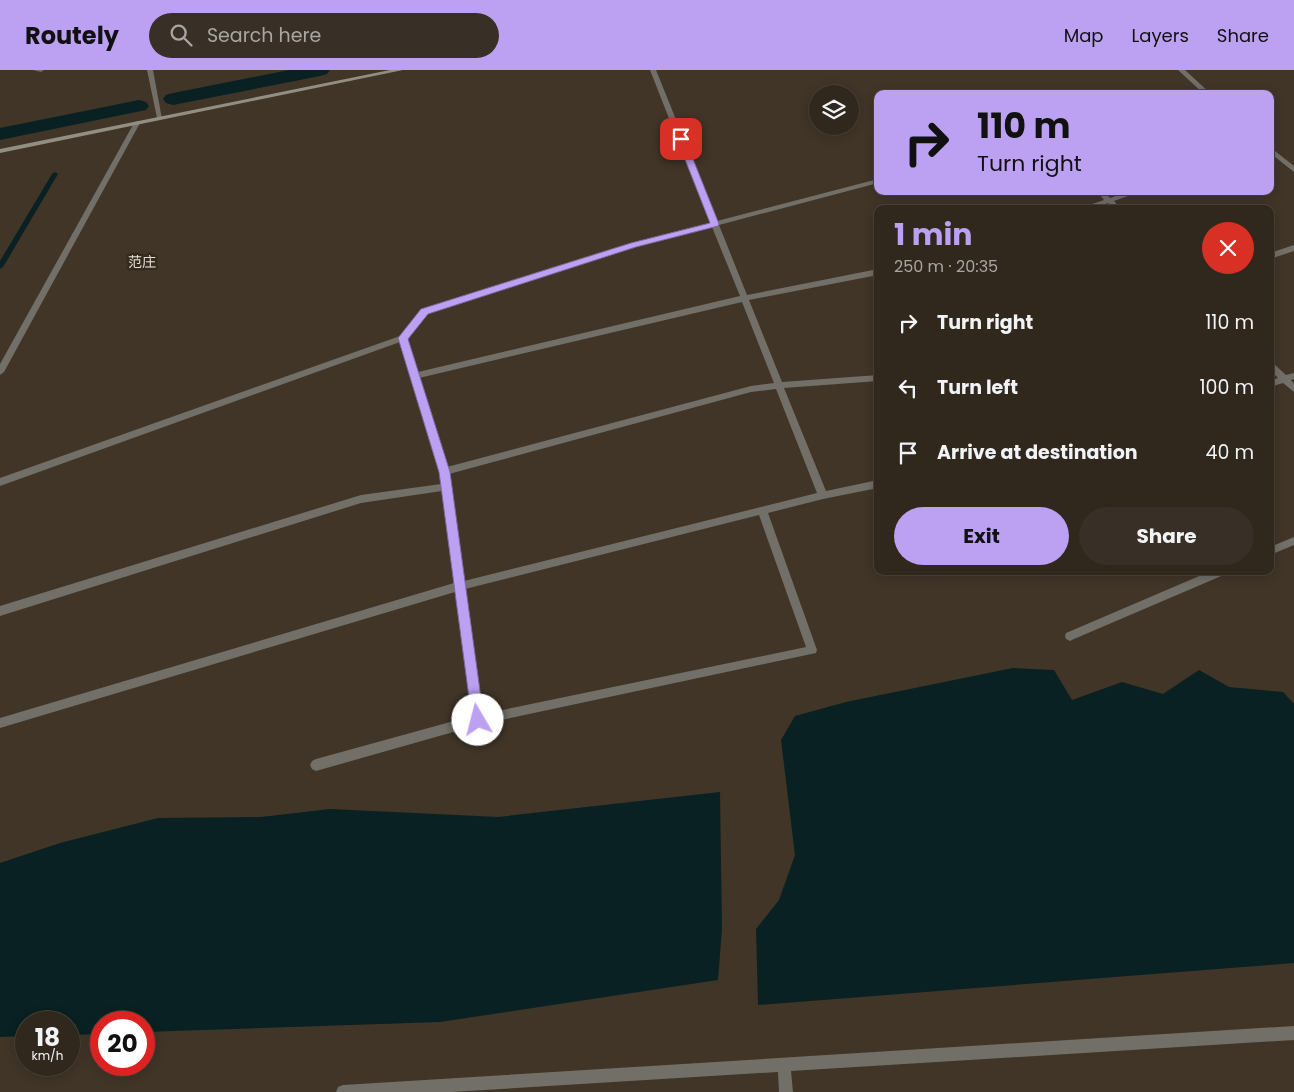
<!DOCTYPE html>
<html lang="en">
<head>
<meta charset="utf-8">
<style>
	body { margin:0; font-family:Poppins,"Noto Sans SC",sans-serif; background:#383026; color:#f1f3f6; height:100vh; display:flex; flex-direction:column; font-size:19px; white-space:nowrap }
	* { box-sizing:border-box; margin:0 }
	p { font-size:16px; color:#a8a6a4 }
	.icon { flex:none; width:28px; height:28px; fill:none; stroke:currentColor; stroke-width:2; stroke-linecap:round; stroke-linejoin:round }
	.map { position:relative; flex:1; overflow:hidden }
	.drawer { position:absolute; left:874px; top:135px; width:400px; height:370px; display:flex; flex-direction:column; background:#30281d; border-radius:10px; box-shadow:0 2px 12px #0003,0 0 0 1px #4b443b }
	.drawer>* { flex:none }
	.banner { position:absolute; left:874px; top:20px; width:400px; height:105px; border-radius:10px; box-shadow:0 2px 12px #0003,0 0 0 1px #4b443b; background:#bca0f2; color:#111; overflow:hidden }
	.controls { position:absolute; left:809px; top:15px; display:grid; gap:10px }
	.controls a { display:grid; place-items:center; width:50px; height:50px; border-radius:50%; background:#30281d; box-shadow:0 2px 12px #0003,0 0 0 1px #4b443b; font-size:25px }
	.speed { position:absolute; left:15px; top:941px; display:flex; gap:10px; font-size:25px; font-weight:700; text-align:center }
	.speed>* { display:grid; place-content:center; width:65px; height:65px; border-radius:50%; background:#30281d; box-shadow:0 2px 12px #0003,0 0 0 1px #4b443b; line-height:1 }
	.speed small { font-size:12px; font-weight:400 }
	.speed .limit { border:8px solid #d22; background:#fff; color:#111 }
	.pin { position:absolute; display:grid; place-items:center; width:42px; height:42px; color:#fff; margin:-21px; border-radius:10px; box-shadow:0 2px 8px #0006 }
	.me { position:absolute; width:55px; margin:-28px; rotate:352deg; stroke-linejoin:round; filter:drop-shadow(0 0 4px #0008) }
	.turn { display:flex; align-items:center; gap:18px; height:105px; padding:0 20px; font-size:22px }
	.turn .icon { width:65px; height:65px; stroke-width:2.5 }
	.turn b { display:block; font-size:35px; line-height:42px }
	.round { display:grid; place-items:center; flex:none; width:52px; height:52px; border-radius:26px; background:#383026 }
	.headline { display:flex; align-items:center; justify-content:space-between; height:85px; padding:0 20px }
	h1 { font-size:30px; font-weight:700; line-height:38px; color:#bca0f2 }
	.primary-button { display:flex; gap:10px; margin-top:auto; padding:10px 20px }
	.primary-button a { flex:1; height:58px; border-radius:30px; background:#bca0f2; color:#111; font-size:20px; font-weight:700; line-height:58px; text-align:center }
	.primary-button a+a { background:#383026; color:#f1f3f6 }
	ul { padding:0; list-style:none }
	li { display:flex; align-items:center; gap:15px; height:65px; padding:0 20px }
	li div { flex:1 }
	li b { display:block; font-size:19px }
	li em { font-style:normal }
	header { display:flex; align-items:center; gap:30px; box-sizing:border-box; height:70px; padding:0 25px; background:#bca0f2; color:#111 }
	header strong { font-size:24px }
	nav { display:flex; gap:28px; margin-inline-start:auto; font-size:18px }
	.search { width:350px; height:45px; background:#383026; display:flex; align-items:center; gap:12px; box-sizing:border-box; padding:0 18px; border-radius:28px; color:#a8a6a4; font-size:19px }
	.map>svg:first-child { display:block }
	.water { fill:#092122 }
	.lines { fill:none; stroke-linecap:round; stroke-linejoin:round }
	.stream { fill:#092122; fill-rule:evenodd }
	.canal { fill:#092122; fill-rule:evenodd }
	.lane { fill:#716f67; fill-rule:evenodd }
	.street { fill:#716f67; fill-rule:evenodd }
	.secondary { fill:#928e82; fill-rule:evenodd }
	.route { fill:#bca0f2; stroke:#7a689d }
	.labels { text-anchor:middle; stroke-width:5; stroke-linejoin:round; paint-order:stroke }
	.far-quarter-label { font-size:14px; fill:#e5ded6; stroke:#352b1d }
</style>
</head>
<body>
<header>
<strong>Routely</strong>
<div class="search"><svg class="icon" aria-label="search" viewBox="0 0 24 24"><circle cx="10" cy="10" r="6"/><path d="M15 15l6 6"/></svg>Search here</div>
<nav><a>Map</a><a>Layers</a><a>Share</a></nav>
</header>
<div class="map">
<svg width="1294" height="1022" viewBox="0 0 1294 1022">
	<rect width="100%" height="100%" fill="#403527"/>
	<!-- water -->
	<g class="water">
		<path d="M1013,598L1054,600L1072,630L1122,612L1163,624L1199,600L1229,617L1283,622L1294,634V893L758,935L756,859L779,830L795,785L781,670L795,646L846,632Z"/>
		<path d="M720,722L722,859L718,910L440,952L144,962V952H101V964L69,965V952H26V966L0,967V793L60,773L158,748L261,747L330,739L498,747Z"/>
	</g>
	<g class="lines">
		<!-- stream -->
		<path class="stream" d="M55,102L58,104L3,197L0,199V191L52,104Z"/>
		<!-- canal -->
		<g class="canal">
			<path d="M289,0H330L327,4L320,6L173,35L166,33L163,29L166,25L173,23Z"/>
			<path d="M139,30L146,32L149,36L146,40L0,70V58Z"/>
		</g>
		<!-- lane -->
		<g class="lane">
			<path d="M33,0H44L41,2Z"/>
			<path d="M147,0H153L162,49L157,48Z"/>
			<path d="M650,0H656L717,151L878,109V113L719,155L747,225L878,199V205L749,230L782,312L878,305V311L784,318L826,421L878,410V418L823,429L768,443L817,580L816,583L478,655L316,701L312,699L310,695L312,691L316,689L472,646L455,522L0,658V648L454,513L442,421L361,433L0,546V536L361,425L441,414L439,402L400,272L0,416V408L400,266L422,239L631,173L710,153ZM712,157L740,226L418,302L407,268L428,243L636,177ZM742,232L774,313L751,316L447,397L419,308ZM776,319L817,423L464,511L449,404L751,322ZM759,445L806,577L483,644L465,519Z"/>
			<path d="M1097,121H1104L1110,128L1130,121H1142L1114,131L1121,139H1113L1108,133L1091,139H1078L1104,130Z"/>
			<path d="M1294,175V181L1270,189V183Z"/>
			<path d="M1270,292L1273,293L1286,305L1294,303V309L1291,310L1294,314V322L1283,313L1270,317V311L1278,308L1270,300Z"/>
			<path d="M1294,467V475L1270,485V477Z"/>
			<path d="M1211,501H1227L1226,504L1074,569L1070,571L1066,569L1065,566L1066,563Z"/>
		</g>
		<!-- street -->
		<g class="street">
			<path d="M1178,0H1185L1211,24H1204Z"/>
			<path d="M137,51L140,53L4,302L0,305V294L134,53Z"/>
			<path d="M1270,77L1294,96V102L1270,83Z"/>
			<path d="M1294,956V970L791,1001L793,1022H779L778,1002L452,1022H336L338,1017L343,1015Z"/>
		</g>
		<!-- secondary -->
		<path class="secondary" d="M390,0H403L0,83V79Z"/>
	</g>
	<!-- route -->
	<path class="route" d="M681,66L685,69L719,154L718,156L636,177L428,244L408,269L450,402L484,650L483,654L478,656L474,654L472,650L439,402L398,268L421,239L631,173L710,153L677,69Z"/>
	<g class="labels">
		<!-- far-quarter labels -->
		<g class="far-quarter-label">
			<text x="142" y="197">范庄</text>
		</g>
	</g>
</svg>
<div class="controls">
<a><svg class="icon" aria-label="layers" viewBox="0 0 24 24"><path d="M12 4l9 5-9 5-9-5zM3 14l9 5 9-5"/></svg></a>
</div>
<div class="speed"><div>18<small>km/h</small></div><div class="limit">20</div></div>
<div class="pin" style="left:681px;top:69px;background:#d93025"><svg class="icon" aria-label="arrive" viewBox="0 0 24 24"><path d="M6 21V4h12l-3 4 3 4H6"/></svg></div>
<svg class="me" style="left:478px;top:650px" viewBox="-20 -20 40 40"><circle r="19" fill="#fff"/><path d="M0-13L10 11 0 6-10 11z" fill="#bca0f2"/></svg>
<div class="banner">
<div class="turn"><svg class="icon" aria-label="right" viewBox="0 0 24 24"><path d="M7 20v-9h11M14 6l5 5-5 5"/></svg><div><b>110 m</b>Turn right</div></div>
</div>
<section class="drawer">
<div class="headline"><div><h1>1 min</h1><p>250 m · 20:35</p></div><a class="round" style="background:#d93025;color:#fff"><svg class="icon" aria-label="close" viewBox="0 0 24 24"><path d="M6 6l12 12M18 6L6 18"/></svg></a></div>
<ul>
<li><svg class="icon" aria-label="right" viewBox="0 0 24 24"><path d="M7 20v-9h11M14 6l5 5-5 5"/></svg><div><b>Turn right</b></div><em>110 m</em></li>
<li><svg class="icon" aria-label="left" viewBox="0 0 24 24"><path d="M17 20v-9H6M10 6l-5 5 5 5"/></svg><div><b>Turn left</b></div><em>100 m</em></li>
<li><svg class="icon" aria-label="arrive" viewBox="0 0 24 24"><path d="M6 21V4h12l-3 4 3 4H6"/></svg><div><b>Arrive at destination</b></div><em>40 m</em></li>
</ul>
<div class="primary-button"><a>Exit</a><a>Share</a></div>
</section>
</div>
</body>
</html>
